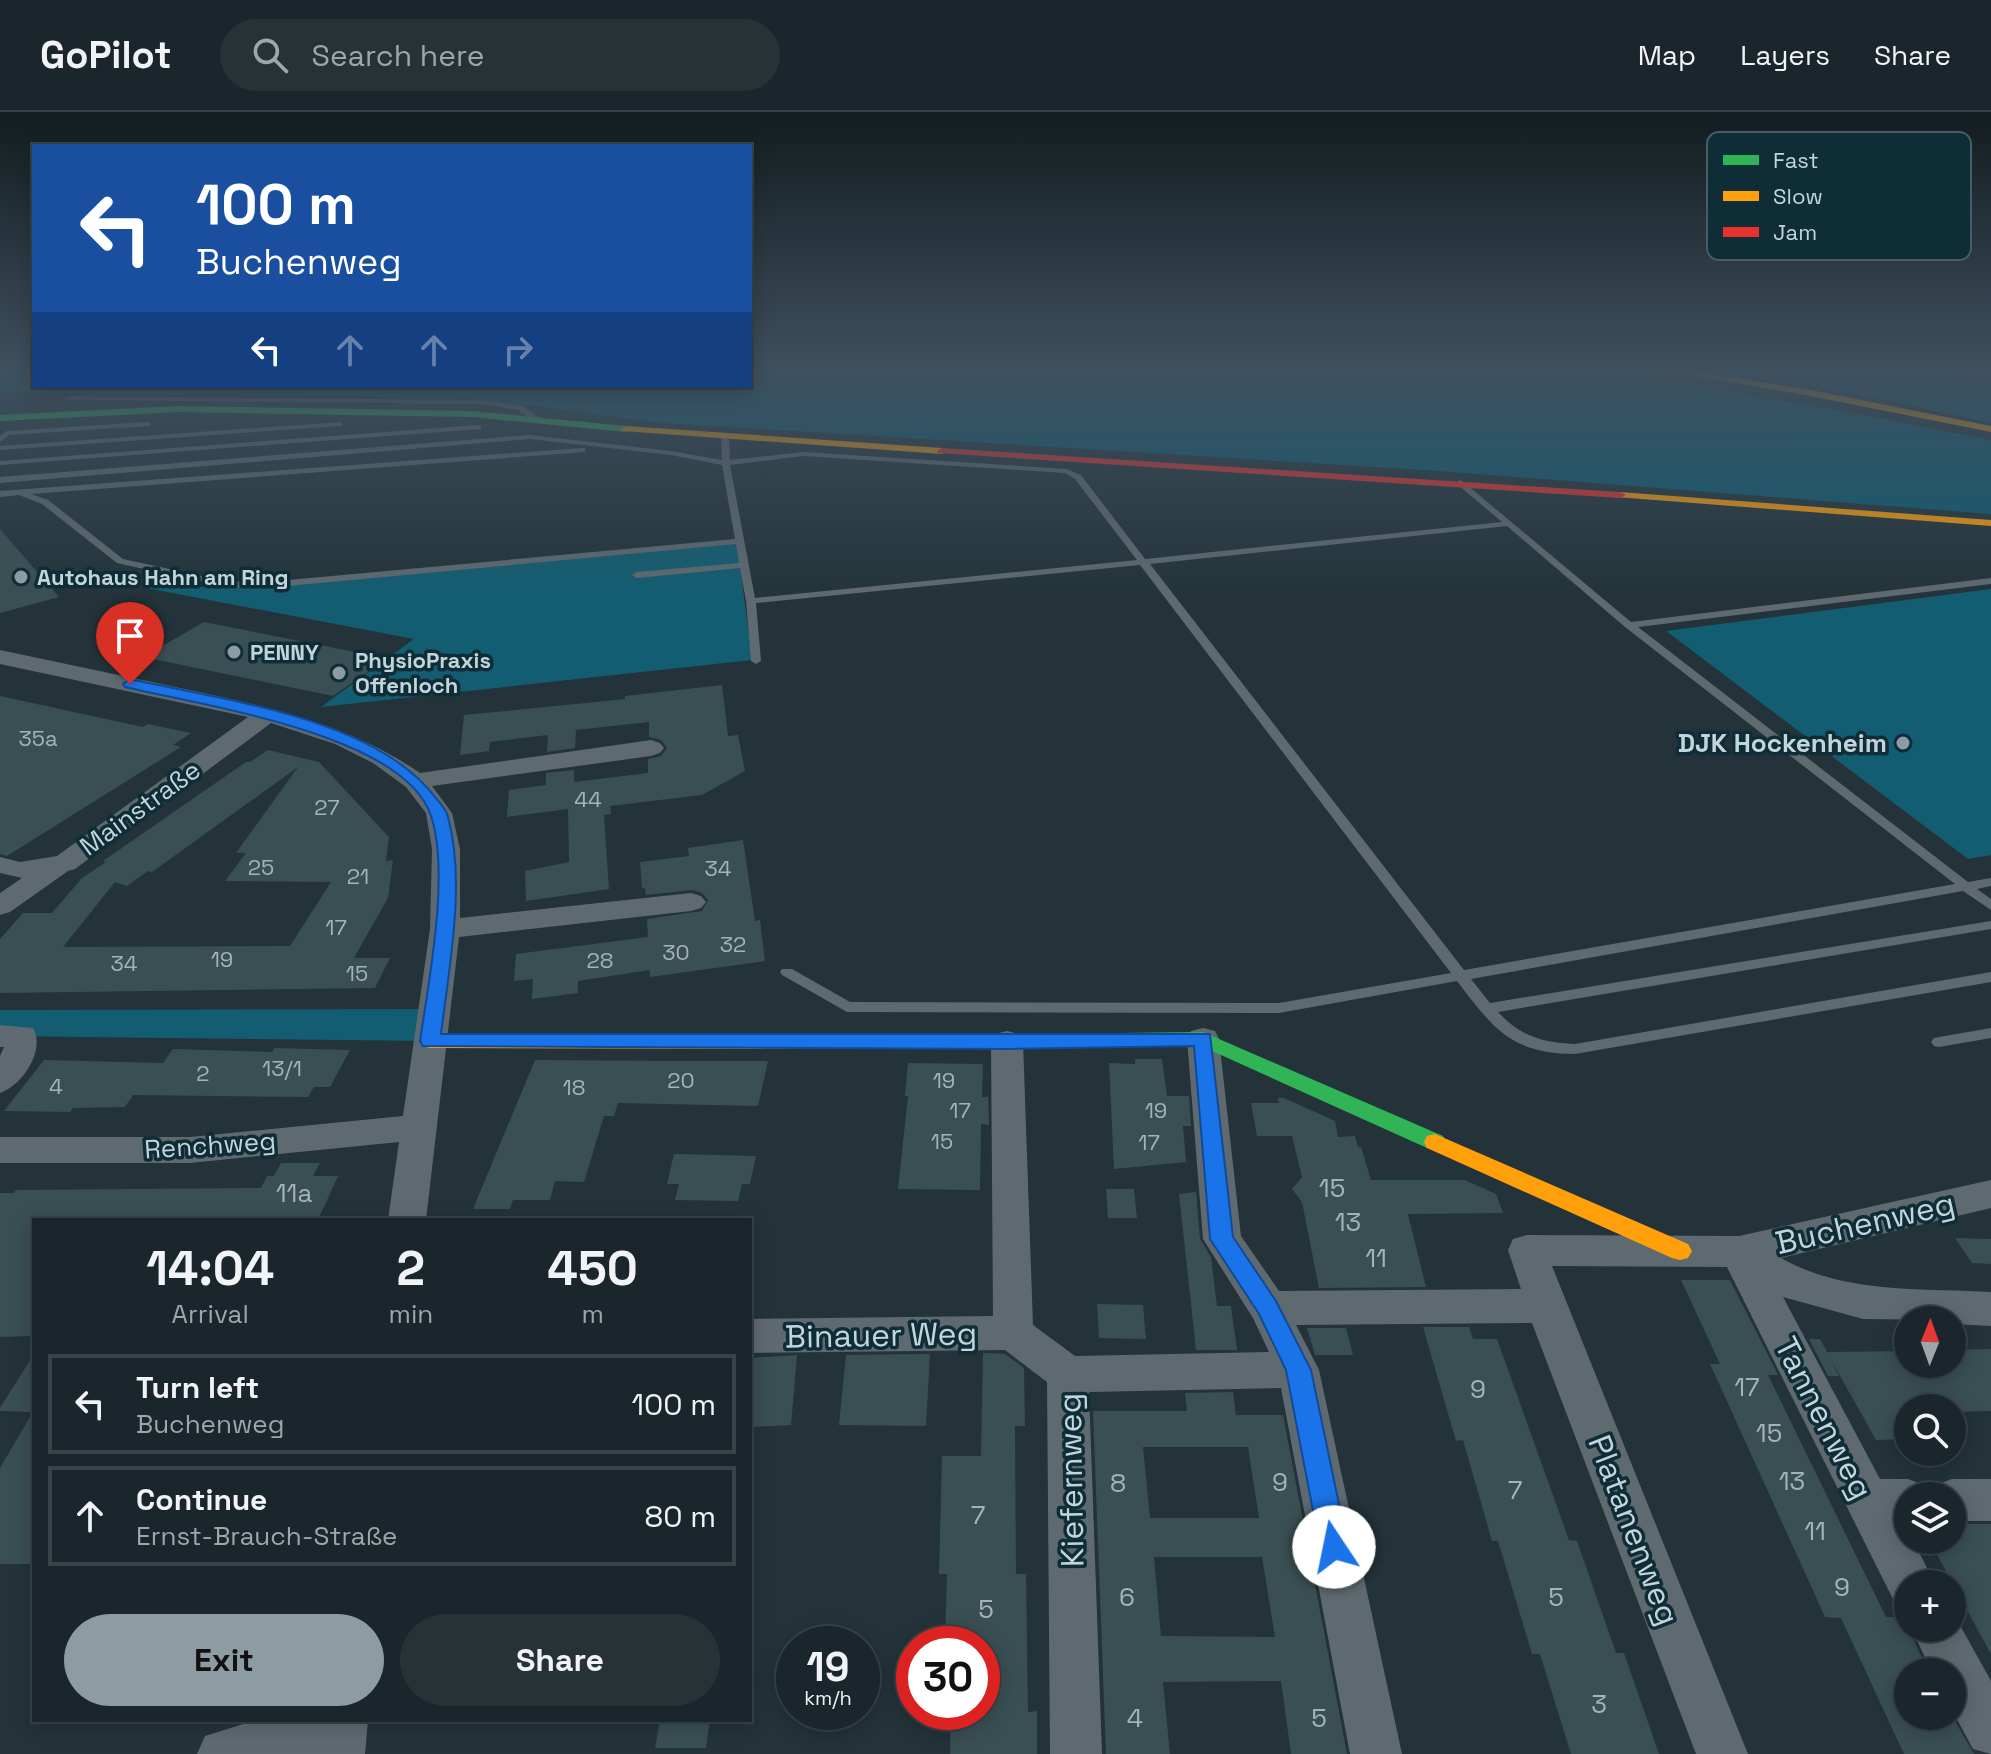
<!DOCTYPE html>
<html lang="en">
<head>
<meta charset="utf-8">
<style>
	body { margin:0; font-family:"Space Grotesk",sans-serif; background:#273237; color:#f1f3f6; height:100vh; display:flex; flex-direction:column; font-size:30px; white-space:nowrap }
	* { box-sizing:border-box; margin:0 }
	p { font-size:26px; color:#9fa5a9 }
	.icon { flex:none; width:44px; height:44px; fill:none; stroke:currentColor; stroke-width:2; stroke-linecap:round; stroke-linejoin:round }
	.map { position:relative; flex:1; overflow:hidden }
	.details { position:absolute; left:32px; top:1106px; width:720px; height:504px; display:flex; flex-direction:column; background:#1a262b; border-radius:0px; box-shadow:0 4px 20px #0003,0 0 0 2px #384347 }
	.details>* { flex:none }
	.guide { position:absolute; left:32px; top:32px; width:720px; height:244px; border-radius:0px; box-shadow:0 4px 20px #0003,0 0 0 2px #384347; background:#1a4fa0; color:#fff; overflow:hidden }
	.needle { width:52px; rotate:1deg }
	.tools { position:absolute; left:1894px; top:1194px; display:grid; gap:16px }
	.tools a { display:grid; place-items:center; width:72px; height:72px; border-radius:50%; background:#1a262b; box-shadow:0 4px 20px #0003,0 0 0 2px #384347; font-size:40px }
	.speed { position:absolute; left:776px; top:1514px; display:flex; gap:16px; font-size:40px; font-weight:700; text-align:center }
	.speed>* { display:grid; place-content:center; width:104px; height:104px; border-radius:50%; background:#1a262b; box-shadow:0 4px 20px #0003,0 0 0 2px #384347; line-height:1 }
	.speed small { font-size:20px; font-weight:400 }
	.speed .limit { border:12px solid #d22; background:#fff; color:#111 }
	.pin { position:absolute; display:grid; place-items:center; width:68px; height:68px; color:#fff; margin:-82px -34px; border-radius:50% 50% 50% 0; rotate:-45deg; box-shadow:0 0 8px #0007 }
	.pin .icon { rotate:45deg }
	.me { position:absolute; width:88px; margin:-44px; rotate:349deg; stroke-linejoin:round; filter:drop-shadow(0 0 6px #0008) }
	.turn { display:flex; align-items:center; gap:28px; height:168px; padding:0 32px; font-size:36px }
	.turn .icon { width:104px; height:104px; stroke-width:2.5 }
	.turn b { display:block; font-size:56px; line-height:68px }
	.lanes { display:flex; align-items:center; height:76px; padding:0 32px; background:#0003; justify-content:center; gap:40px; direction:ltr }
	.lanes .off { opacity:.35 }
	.eta { display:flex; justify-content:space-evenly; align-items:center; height:136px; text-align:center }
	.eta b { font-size:48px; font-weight:700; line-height:56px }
	.cta { display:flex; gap:16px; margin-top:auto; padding:16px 32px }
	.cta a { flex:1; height:92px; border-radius:48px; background:#8c9ca2; color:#111; font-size:32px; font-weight:700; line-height:92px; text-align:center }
	.cta a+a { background:#273237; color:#f1f3f6 }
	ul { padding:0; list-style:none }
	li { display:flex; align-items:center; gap:24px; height:100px; margin:0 16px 12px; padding:0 16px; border:4px solid #384347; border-radius:0px }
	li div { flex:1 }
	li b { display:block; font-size:30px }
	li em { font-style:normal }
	header { display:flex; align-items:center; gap:48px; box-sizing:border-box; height:112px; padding:0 40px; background:#1a262b; border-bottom:2px solid #384347 }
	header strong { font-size:38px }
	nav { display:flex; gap:44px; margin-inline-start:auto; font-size:28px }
	.search { width:560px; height:72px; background:#273237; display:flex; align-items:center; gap:20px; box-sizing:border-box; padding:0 28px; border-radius:44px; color:#9fa5a9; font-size:30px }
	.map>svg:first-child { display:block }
	.green { fill:#135d72 }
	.forest { fill:#0b5c72 }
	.building { fill:#3a4f53; fill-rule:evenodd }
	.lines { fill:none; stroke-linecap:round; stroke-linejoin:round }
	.lane { fill:#5f6a70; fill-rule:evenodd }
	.street { fill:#5f6a70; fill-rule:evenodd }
	.fast { fill:#30b455; fill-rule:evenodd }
	.slow { fill:#ff9f0a; fill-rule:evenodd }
	.jam { fill:#e5322d; fill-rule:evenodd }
	.route { fill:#1a73e8; stroke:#114b97; stroke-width:2 }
	.poi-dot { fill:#8c9ca2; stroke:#0f2d37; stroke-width:3 }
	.labels { text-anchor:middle; stroke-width:7; stroke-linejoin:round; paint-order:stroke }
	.far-poi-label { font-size:22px; font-weight:bold; fill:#c4d4db; stroke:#0f2d37; text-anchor:start }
	.number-label { font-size:22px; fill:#a2b3b9 }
	.poi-label { font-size:26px; font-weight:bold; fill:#c4d4db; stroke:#0f2d37; text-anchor:end }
	.street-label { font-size:26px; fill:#c4d4db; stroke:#0f2d37 }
	.near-number-label { font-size:26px; fill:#a2b3b9 }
	.near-street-label { font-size:32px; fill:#c4d4db; stroke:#0f2d37 }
	.key { fill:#0f2d37; stroke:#455f68; stroke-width:2 }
	.key-label { font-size:22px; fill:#c4d4db }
</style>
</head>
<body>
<header>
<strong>GoPilot</strong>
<div class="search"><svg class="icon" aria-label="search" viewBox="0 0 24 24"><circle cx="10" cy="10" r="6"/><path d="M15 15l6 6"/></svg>Search here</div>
<nav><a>Map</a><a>Layers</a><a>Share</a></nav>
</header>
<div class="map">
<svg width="1991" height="1642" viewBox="0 0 1991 1642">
	<rect width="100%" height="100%" fill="#233339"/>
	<!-- green -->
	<g class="green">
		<path d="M737,430L752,548L321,595L414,527L141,475H267Z"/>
		<path d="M1991,477V743L1968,747L1666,519Z"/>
		<path d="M434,897L430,929L0,924V898Z"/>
	</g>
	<!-- forest -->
	<g class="forest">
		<path d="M996,256H1587L1838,298L1991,328V402L1440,359L665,311L470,286L92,283L0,279V266L9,262H34V274H750V264Z"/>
		<path d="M1693,256H1929L1991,265V311L1896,290Z"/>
	</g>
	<!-- building -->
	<g class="building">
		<path d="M0,417L25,446L59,485L0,501Z"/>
		<path d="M204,510L345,538L388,546L333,584L143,545Z"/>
		<path d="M722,573L728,624L738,623L745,659L702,683L610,694L611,702L604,703L609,777L526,789L525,759L569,750L568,697L507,705L509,678L546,673V661L574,658V670L648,661V647L661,644L667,636L661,628L649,625V610L576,618L575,636L547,640L548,623L490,630L489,639L460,643L464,603L625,587V584Z"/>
		<path d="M0,584L143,615L148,612L191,621L173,633L181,635L7,744L0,742Z"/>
		<path d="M268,638L319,650L389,725L386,749L393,748L388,786L354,846H390L375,876L0,881V827L23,801H52L82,766L106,750L103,749L246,650H250ZM298,655L236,741H246L225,769L331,770L290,834L63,835L115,770L127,774L148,759L152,760Z"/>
		<path d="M743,728L755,809L760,808L765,849L650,865V858L578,869V881L532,887L533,867L514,869L516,842L648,825L647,807L702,799L708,788L702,781L692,778L646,783L645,776H642L640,750L689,744L688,736Z"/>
		<path d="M274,936L350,938L330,975H314L308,985L133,983L125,995L73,996L70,1000L4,999L44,948L163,951L173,937L272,940Z"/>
		<path d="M1135,947H1162L1167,984H1189L1191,1014H1183L1186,1050L1114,1057L1109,951L1135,952Z"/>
		<path d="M535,948L671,949H768L758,994L618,991L614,1004H604L584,1070L555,1069L550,1088H513L510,1097H473Z"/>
		<path d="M908,951L983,952L982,985H988L989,1013L981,1012L980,1078L898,1077L908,984H905Z"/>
		<path d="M1278,986H1284L1335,1009L1338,1025L1355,1024L1358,1035H1361L1371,1068H1465L1496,1082L1503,1101L1408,1102L1426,1175L1319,1176L1302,1090L1292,1077L1302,1065L1292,1024H1257L1251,991H1279Z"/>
		<path d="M674,1042L756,1044L750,1072H742L738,1089L675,1088L679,1072H667Z"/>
		<path d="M281,1051H320L313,1064H338L318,1108H34V1224L0,1225V1081H13L16,1078L261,1076L267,1064H274Z"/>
		<path d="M1106,1077H1134L1137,1106H1108Z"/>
		<path d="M1196,1080L1200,1127L1211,1145L1217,1194H1231L1237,1238H1196L1179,1082Z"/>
		<path d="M1955,1126L1991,1127V1152L1972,1151Z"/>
		<path d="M1681,1168H1730L1778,1263H1768L1886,1505H1906L1908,1509V1517L1929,1560H1908V1604H1952L1974,1642H1904L1841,1506L1825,1505L1710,1252H1720Z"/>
		<path d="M1097,1192L1143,1193L1146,1227L1099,1226Z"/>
		<path d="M1423,1215H1469L1473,1227H1497L1569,1428L1577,1429L1616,1541H1624L1659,1642H1571L1540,1542H1532L1498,1429H1492L1463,1328L1456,1329Z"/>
		<path d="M1307,1216H1346L1353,1243H1315Z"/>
		<path d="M1809,1227H1820L1827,1240L1908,1239V1252H1952V1238L1991,1237V1299L1952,1300V1296H1908V1327L1876,1328L1830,1246L1839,1264H1828Z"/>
		<path d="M983,1241L1005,1242L1024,1256L1025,1314H1015L1016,1462H1026L1028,1600L1037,1599V1642H950L951,1600H982V1532H945L947,1462H939L942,1344H981Z"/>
		<path d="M34,1242V1452H0V1356L33,1300L0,1299V1296Z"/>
		<path d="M930,1242L926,1314L839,1313L846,1243Z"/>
		<path d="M797,1243L791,1313L750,1315V1246Z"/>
		<path d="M1233,1280L1236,1303H1283L1347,1642H1291L1281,1569L1163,1570L1170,1642H1106L1093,1299H1187L1185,1281ZM1143,1335H1248L1259,1406H1150ZM1154,1445H1262L1275,1525L1161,1524Z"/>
		<path d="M1952,1412H1991V1542L1929,1428H1952Z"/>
		<path d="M660,1608H710L706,1636H655Z"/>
	</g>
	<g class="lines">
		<!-- lane -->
		<g class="lane">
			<path d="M68,284L483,288L523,294L541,307L534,309L518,298L483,292L65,288L64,286Z"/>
			<path d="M147,310H150V314L9,323L0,330V324L7,319Z"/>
			<path d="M342,310V314H339L0,338V334Z"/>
			<path d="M478,313H481V317L0,353V349Z"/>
			<path d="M530,323L671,339L722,348L721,326L725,324L729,326L730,348L803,340L1067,357L1081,363L1145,447L1502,410L1458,373V369L1461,368L1631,510L1991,466V472L1638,515L1968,770L1991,766V774L1977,777L1991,787V798L1963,779L1471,867L1490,891L1991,809V817L1498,900C1520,924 1543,931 1575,932L1991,860V870L1575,942C1510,941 1494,917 1457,869L1279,901L847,900L782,863L780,860L782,857H792L850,890L1279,891L1451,861L1140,453L756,491L761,549L756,552L751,549L746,489L740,456L637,466L632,463L637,460L739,451L736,432L266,476L225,475L117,451L42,392L19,383L0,385V379L582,336H585V340L31,382L48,388L123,447L225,469L266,470L735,427L722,353L671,343L530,327L0,371V365ZM803,344L1065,361L1075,367L1137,448L755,486L730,353ZM1507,414L1625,515L1955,772L1464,858L1150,452Z"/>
			<path d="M1991,916V926L1939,935L1934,934L1931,930L1934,926L1939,925Z"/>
		</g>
		<!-- street -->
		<g class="street">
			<path d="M0,538C60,551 120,563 180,576C264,594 347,611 420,661L651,628L660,631L664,636L660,641L651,644L432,674L452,701L460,737V806L691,781L701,784L706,790L701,796L691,799L459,825L426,1108H388L399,1030L190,1051H0V1025H190L403,1004L430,817L432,737L426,701L406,675L373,651L335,632L271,611L75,757L68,759L10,800L0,803V781L22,766L0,761V745L20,750L57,744L248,605L0,552Z"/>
			<path d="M0,913L33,916C46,938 22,974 0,981V944L4,935H0Z"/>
			<path d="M1203,916L1215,919L1219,927L1241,1124L1279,1179L1521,1177L1508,1138L1513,1127L1527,1123L1739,1124L1991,1068V1096L1781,1146C1844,1182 1921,1176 1991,1180V1214L1952,1212V1208L1863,1207L1783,1185L1880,1367H1908L1924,1373L1929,1384H1908V1409H1903L1908,1419V1428H1913L1935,1472H1908V1494L1894,1489L1727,1155L1552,1154L1748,1642H1696L1532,1211L1296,1213L1319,1258L1402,1642H1350L1281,1276L1089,1280L1102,1642H1050L1047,1270L1005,1238L750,1241V1207L993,1204L991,930L995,922L1007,919L1019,922L1023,930L1033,1213L1075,1244L1269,1240L1253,1206L1203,1127L1187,927L1191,919Z"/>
			<path d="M1952,1367H1991V1409H1952V1384H1931L1936,1373Z"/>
			<path d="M1952,1499L1991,1569V1642L1973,1637L1952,1598V1560H1932L1911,1516H1952Z"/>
			<path d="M256,1608H368L365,1642H197L205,1624Z"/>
		</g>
		<!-- fast -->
		<g class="fast">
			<path d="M177,294L472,299L626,314L631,317L626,320L472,305L177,300L0,309V303Z"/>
			<path d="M1203,920L1443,1024L1446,1030L1443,1036L1435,1038L1427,1036L1201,934L962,937L955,935L952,930L955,925L962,923Z"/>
		</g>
		<!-- slow -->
		<g class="slow">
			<path d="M1651,256H1673L1811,278L1991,314V320L1811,284Z"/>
			<path d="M626,314L942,336L947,339L942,342L622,319L621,317Z"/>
			<path d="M1620,380L1991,408V414L1616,385L1614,383Z"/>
			<path d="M430,922L962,923L969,925L972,930L969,935L962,937L430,936L423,934L420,929L423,924Z"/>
			<path d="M1435,1022L1688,1132L1692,1139L1688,1146L1680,1148L1672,1146L1427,1036L1424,1030L1427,1024Z"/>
		</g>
		<!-- jam -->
		<g class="jam">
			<path d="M750,256H853L849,259L750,261Z"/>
			<path d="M1955,256L1991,258V264L1959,259Z"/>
			<path d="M942,336L1620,380L1626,383L1620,386L938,341L937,339Z"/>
		</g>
	</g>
	<!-- sky -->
	<linearGradient id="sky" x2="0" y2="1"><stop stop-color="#131c1f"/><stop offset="0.53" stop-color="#3f505f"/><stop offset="1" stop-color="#3f505f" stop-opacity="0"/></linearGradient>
	<rect width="1991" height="486" fill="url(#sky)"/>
	<!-- route -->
	<path class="route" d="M130,567C223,588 375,606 435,685C440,691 446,697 448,705C466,771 449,855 441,922H1210L1233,1125L1276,1189L1311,1258L1348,1435L1344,1445L1334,1449L1324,1445L1320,1435L1286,1258L1259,1202L1210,1127L1194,934L1007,937L423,934L420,929C429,868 450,761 431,704C405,622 199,593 125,575L123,572Z"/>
	<!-- markers -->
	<g class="poi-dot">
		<circle cx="21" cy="465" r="8"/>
		<circle cx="234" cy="540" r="8"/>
		<circle cx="339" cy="561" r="8"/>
		<circle cx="1903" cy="631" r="8"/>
	</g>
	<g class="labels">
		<!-- far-poi labels -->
		<g class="far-poi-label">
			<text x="37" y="473">Autohaus Hahn am Ring</text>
			<text x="250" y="548">PENNY</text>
			<text x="355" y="556">PhysioPraxis<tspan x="355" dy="25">Offenloch</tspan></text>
		</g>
		<!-- number labels -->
		<g class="number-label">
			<text x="38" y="634">35a</text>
			<text x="588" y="695">44</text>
			<text x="327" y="703">27</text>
			<text x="261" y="763">25</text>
			<text x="718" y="764">34</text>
			<text x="358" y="772">21</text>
			<text x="336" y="823">17</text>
			<text x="733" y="840">32</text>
			<text x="676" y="848">30</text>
			<text x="222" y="855">19</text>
			<text x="600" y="856">28</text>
			<text x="124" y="859">34</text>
			<text x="357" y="869">15</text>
			<text x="282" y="964">13/1</text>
			<text x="203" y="969">2</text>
			<text x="681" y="976">20</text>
			<text x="944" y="976">19</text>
			<text x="56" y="982">4</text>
			<text x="574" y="983">18</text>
			<text x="960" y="1006">17</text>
			<text x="1156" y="1006">19</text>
			<text x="942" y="1037">15</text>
			<text x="1149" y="1038">17</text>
		</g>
		<!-- poi labels -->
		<g class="poi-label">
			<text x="1887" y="640">DJK Hockenheim</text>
		</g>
		<!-- street labels -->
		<g class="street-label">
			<text transform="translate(140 696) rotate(-36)" y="9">Mainstraße</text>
			<text transform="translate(210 1033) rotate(-4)" y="9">Renchweg</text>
		</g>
		<!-- near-number labels -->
		<g class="near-number-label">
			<text x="1332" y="1085">15</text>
			<text x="294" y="1090">11a</text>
			<text x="1348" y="1119">13</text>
			<text x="1376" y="1155">11</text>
			<text x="1747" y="1284">17</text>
			<text x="1478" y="1286">9</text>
			<text x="1769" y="1330">15</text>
			<text x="1792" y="1378">13</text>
			<text x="1280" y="1379">9</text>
			<text x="1118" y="1380">8</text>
			<text x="1515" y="1387">7</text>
			<text x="978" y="1412">7</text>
			<text x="1815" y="1428">11</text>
			<text x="1842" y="1484">9</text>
			<text x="1127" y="1494">6</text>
			<text x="1556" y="1494">5</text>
			<text x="986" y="1506">5</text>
			<text x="1599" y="1601">3</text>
			<text x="1135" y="1615">4</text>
			<text x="1319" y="1615">5</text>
		</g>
		<!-- near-street labels -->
		<g class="near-street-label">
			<text transform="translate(1865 1111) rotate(-13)" y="11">Buchenweg</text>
			<text transform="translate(881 1223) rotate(-1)" y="11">Binauer Weg</text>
			<text transform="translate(1824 1306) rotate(63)" y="11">Tannenweg</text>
			<text transform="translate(1071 1368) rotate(-91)" y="11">Kiefernweg</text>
			<text transform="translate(1634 1418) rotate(69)" y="11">Platanenweg</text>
		</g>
	</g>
	<!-- legend -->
	<rect x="1707" y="20" width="264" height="128" rx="12" class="key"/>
	<rect x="1723" y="43" width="36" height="10" fill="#30b455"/>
	<rect x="1723" y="79" width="36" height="10" fill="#ff9f0a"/>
	<rect x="1723" y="115" width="36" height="10" fill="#e5322d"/>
	<g class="key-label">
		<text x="1773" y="56">Fast</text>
		<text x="1773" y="92">Slow</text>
		<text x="1773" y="128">Jam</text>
	</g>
</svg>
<div class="tools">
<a><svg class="needle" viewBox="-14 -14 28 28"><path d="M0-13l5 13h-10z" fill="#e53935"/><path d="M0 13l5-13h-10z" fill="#9fa5a9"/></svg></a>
<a><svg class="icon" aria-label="search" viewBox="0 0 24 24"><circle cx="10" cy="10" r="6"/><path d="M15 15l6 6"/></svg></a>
<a><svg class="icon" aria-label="layers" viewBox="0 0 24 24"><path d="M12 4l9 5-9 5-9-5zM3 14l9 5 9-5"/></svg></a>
<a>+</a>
<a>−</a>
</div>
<div class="speed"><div>19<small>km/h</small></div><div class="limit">30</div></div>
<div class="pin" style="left:130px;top:572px;background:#d93025"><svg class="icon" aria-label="arrive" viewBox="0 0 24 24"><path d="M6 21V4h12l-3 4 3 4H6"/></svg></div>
<svg class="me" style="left:1334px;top:1435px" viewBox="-20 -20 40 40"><circle r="19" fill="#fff"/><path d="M0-13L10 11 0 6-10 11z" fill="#1a73e8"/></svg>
<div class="guide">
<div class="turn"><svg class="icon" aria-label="left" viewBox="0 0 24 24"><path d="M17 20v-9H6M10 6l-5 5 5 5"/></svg><div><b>100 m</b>Buchenweg</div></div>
<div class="lanes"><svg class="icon" aria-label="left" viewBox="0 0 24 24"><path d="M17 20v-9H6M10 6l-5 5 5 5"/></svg><svg class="icon off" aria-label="ahead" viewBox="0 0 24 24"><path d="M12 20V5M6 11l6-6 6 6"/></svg><svg class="icon off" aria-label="ahead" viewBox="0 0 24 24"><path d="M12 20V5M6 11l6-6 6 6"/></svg><svg class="icon off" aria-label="right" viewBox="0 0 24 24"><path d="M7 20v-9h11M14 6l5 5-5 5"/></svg></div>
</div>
<section class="details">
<div class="eta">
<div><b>14:04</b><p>Arrival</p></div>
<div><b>2</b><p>min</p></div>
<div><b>450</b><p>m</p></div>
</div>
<ul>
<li><svg class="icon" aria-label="left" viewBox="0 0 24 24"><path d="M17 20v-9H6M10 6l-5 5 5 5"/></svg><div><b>Turn left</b><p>Buchenweg</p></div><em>100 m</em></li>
<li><svg class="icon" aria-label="ahead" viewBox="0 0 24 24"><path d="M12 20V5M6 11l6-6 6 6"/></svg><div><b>Continue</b><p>Ernst-Brauch-Straße</p></div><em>80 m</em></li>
</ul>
<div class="cta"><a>Exit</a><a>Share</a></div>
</section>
</div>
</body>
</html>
